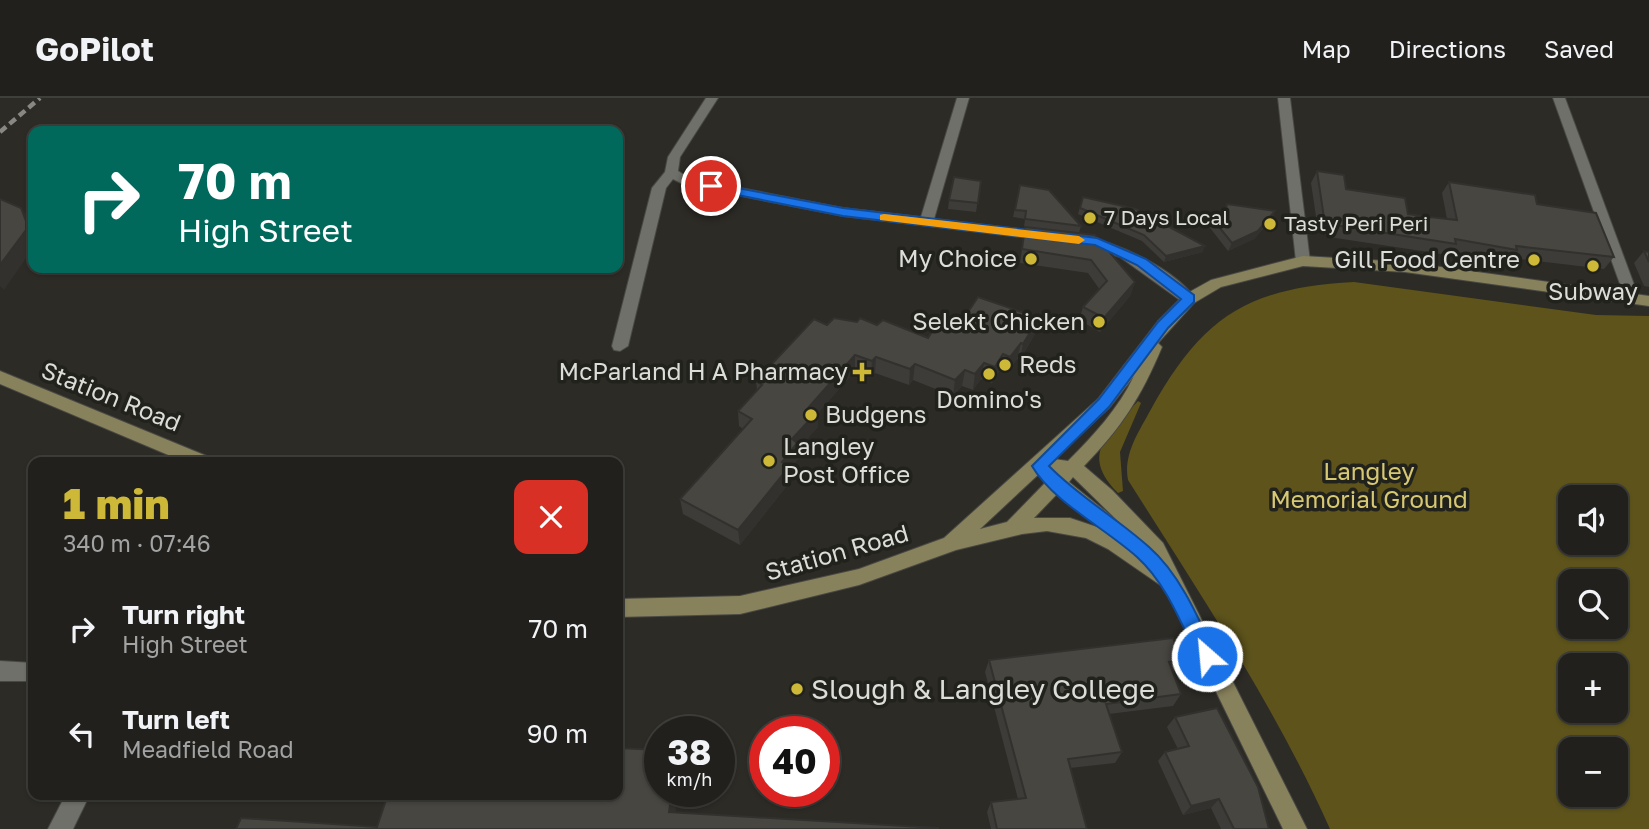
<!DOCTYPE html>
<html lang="en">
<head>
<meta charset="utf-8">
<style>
	body { margin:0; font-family:"Golos Text",sans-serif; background:#292825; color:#f1f3f6; height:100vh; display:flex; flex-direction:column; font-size:26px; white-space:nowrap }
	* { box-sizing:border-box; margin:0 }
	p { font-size:23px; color:#a2a3a3 }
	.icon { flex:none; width:38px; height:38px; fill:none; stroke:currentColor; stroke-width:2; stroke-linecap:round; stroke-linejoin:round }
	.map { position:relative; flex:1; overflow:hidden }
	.panel { position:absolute; left:28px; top:359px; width:595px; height:343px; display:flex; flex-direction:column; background:#21201c; border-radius:14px; box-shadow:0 2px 5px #0004,0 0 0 2px #3e3e3b }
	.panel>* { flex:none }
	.hud { position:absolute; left:28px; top:28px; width:595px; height:147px; border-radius:14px; box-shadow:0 2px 5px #0004,0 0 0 2px #3e3e3b; background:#00695c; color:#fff; overflow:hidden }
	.fabs { position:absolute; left:1558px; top:387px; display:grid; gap:14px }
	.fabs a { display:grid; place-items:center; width:70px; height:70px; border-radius:14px; background:#21201c; box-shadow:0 2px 5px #0004,0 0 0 2px #3e3e3b; font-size:35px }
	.speed { position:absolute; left:644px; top:618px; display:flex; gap:14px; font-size:35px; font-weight:700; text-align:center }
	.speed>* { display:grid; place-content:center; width:91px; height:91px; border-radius:50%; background:#21201c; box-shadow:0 2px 5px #0004,0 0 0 2px #3e3e3b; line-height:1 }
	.speed small { font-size:18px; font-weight:400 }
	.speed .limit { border:10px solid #d22; background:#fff; color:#111 }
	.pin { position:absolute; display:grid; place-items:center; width:60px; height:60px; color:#fff; margin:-30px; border:4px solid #fff; border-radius:50%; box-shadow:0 2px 7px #0007 }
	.me { position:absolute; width:77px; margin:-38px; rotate:333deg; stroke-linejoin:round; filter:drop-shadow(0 0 5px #0008) }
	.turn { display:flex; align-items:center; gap:24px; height:147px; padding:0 35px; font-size:32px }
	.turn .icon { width:91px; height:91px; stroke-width:2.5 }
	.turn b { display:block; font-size:49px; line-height:60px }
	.round { display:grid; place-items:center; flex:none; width:74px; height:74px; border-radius:14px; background:#292825 }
	.headline { display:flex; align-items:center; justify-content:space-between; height:119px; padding:0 35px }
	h1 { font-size:42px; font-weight:800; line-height:52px; color:#ceb838 }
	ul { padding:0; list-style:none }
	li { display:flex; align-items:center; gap:21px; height:105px; padding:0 35px }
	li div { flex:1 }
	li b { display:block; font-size:26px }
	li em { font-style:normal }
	header { display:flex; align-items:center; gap:42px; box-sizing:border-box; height:98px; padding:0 35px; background:#21201c; border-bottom:2px solid #3e3e3b }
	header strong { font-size:33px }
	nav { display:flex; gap:38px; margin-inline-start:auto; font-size:24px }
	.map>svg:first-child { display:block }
	.green { fill:#5d531b; fill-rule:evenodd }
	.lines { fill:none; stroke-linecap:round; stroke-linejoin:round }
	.street-casing { stroke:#484844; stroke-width:2 }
	.secondary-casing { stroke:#484844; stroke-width:2 }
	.street { fill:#70706a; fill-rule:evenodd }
	.secondary { fill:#87815c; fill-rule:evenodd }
	.rail { stroke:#888783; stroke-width:4.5; stroke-dasharray:8 4.5; stroke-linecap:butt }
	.wall { fill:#3d3c38 }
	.shaded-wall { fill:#32312e }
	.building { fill:#474641; stroke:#32312e; stroke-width:2 }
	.route { fill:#1a73e8; stroke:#114b97; stroke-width:2 }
	.slow { fill:#f59e0b }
	.poi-dot { fill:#ceb838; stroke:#22221d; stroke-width:2.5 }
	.labels { text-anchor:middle; stroke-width:7; stroke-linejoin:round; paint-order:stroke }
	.far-poi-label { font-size:21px; fill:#dcdcd9; stroke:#22221d; text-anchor:start }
	.poi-label { font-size:24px; fill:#dcdcd9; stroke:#22221d; text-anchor:end }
	.street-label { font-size:24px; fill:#dcdcd9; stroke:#22221d }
	.park-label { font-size:24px; fill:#d7c872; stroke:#22221d }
	.near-poi-label { font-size:28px; fill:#dcdcd9; stroke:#22221d; text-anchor:start }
</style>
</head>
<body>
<header>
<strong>GoPilot</strong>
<nav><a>Map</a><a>Directions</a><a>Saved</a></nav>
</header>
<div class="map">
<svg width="1649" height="731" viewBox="0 0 1649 731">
	<rect width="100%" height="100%" fill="#2c2b26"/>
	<!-- green -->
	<g class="green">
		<path d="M1354,184L1596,217L1649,218V731H1330C1275,608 1200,496 1128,382C1123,357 1138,335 1150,313C1202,219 1246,190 1354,184ZM1570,399H1615V444H1570ZM1570,483H1615V528H1570ZM1570,567H1615V612H1570ZM1570,651H1615V696H1570Z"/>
		<path d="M1138,303L1141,305L1120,354L1123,393L1118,395C1079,355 1109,336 1138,303Z"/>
	</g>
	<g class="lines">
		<defs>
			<g id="street">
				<path d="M706,0H718L680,59L678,73L689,80L843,110L921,119L957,0H969L934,121L1046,134L1053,138L1046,142L843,118L685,87L673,81L666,90L628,248L620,253L614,252L612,248L652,90L665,74L668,59Z"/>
				<path d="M1278,0H1290L1310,163L1303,168L1296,163Z"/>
				<path d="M1553,0H1565L1639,200L1637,203L1632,205L1625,200Z"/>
				<path d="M1080,138C1118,144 1173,170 1196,201L1194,205H1184L1120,159L1075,145V139Z"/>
				<path d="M0,563L33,565V583H0Z"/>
				<path d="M66,696H90L73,731H48Z"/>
			</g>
			<g id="secondary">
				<path d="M1303,158L1405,164L1649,198V208L1405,174L1303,168L1221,189L1194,205L1158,245L1162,249C1141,299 1122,329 1084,368L1112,392L1163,445L1307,731H1283L1166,491L1108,451L1086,440L1047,433L1022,436L956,452L859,487L740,516L618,519V501L740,498L859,471L944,440L1098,301L1158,223L1184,197L1211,182ZM1134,278C1119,310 1093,338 1068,363L1054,361L1110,309ZM1041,374H1047L1042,380L1045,385L1007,424L980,431ZM1073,379L1120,425L1069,384ZM1058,395L1100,430L1070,420H1034ZM1139,445L1151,460L1135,449Z"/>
				<path d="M0,273L209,359L212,364H185L0,286Z"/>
			</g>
		</defs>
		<!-- street casing -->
		<use href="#street" class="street-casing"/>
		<!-- secondary casing -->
		<use href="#secondary" class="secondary-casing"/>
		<!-- street -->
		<use href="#street" class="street"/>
		<!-- secondary -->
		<use href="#secondary" class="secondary"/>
		<!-- rail -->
		<path class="rail" d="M0,34L40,0"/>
	</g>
	<!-- wall -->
	<g class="wall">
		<path d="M1317,73L1346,91L1408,116L1447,121L1442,95L1449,84L1537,106L1614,159L1604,171L1511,160L1509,164L1450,154L1448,157L1329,139L1318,132L1311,85Z"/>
		<path d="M981,83L976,114L948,111L949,102Z"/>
		<path d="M1020,87L1081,128L1079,135L1135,184L1130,198L1100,234L1079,222L1083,209L1100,192L1088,175L1020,165L1025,129H1024L1025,121L1013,119Z"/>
		<path d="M1083,99L1203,154L1164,164L1142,143L1078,116Z"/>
		<path d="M1227,106L1275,113L1272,121L1254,141L1228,153L1207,126L1210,118L1225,112Z"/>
		<path d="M1644,153L1649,154V189L1644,188L1634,165Z"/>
		<path d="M960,226L1035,236L1020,262L1017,261L1007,275L1000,272L992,285L981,281L973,292L962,288L953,298L913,282L909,287L875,275L871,279L855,273L818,315V329L798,351V361L789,372L790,384L740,447L683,416L680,401L743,331L739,328L738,313L757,292L756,283L827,227H877L928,240Z"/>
		<path d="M989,562L1182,563L1173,575L1181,596L1173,608L1109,616L1122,654L1115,665L1070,670L1087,731H991L987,714L991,704L1018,701L985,574Z"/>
		<path d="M1175,619L1269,731H1221L1211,710L1183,717L1158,663L1165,654L1178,651L1167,629Z"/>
	</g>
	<!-- shaded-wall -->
	<g class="shaded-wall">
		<path d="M21,110L32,123L33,126V150L4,192L0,188V167Z"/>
		<path d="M1275,113L1272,121L1254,141L1228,153L1232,145Z"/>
		<path d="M1205,148L1203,154L1164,164L1166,158Z"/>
		<path d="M1135,184L1130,198L1100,234L1104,220Z"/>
		<path d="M1039,220L1035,236L1020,262L1023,246Z"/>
		<path d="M1021,245L1017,261L1007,275L1010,259Z"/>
		<path d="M1003,256L1000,272L992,285L995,269Z"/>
		<path d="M855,257V273L818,315V329L798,351V361L789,372L790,384L740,447L738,432L782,364L792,341L809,309Z"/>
		<path d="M876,259L875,275L871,279L872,263Z"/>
		<path d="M984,265L981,281L973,292L975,276Z"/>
		<path d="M915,266L913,282L909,287L910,271Z"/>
		<path d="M965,272L962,288L953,298L955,282Z"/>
		<path d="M672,693H678L674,725L669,714Z"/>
		<path d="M1219,701L1211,710L1183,717L1191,708Z"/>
	</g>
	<!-- building -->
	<g class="building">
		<path d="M1317,73L1344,77L1346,91L1405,100L1408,116L1430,119L1457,122L1449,84L1535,97L1537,106L1596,115L1614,159L1516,148L1517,152L1455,141L1456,146L1335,127L1324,120Z"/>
		<path d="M954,79L981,83L978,105L949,102Z"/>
		<path d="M1020,87L1049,92L1081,128L1025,121L1026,113L1015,112Z"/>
		<path d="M1083,99L1136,111L1205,148L1166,158L1144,137L1080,110Z"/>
		<path d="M0,101L21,110L26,123V132L0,167Z"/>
		<path d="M1227,106L1275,113L1258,133L1232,145L1210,118L1226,111Z"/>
		<path d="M1025,129L1095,137L1135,184L1104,220L1083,209L1107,183L1091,162L1022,151Z"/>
		<path d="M1644,153L1649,154V164Z"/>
		<path d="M978,199L1039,220L1023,246L1021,245L1010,259L1003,256L995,269L984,265L975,276L965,272L955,282L915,266L910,271L876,259L872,263L855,257L809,309L818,313L792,341L797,345L782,364L789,369L738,432L680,401L752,321L738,313L762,287L756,283L814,221L827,227L834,220L857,224L860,220L877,227L883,222L928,240L942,218L960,226Z"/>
		<path d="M1173,540L1182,563L1169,564L1181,596L1106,606L1122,654L1068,661L1087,731H997L991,704L1026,700L989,562Z"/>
		<path d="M1217,610L1258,689L1269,731H1234L1219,701L1191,708L1165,654L1189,648L1175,619Z"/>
		<path d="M618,650L660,652V693H672L669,714L938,730V731H236L241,720L377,729L388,696H618Z"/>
	</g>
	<!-- route -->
	<path class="route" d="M711,85L843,110L1097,140L1146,161L1194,197V204L1168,230L1109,309L1049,368C1079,399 1117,420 1149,449C1180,476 1199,521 1216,558L1213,564L1207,566L1200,564C1182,528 1167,486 1137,459C1106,431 1052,403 1032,368L1099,301L1158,224L1181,201L1137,167L1095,147L843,118L707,91L705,88Z"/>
	<!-- slow -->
	<path class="slow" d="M884,116L1079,138L1085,142L1079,146L880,122V117Z"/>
	<!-- markers -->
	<g class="poi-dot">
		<circle cx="1090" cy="120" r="7"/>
		<circle cx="1270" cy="126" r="7"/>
		<circle cx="1031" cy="161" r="7"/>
		<circle cx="1534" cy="162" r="7"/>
		<circle cx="1593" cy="168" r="7"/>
		<circle cx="1099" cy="224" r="7"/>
		<circle cx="1005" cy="267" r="7"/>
		<path d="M858.5 263.5h7v7h7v7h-7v7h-7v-7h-7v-7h7z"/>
		<circle cx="989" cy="276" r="7"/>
		<circle cx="811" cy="317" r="7"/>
		<circle cx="769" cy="363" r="7"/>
		<circle cx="797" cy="591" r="7"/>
	</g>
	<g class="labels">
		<!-- far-poi labels -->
		<g class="far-poi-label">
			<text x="1104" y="127">7 Days Local</text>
			<text x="1284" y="133">Tasty Peri Peri</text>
		</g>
		<!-- poi labels -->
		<g class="poi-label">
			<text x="1017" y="169">My Choice</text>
			<text x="1520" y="170">Gill Food Centre</text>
			<text x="1593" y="202" text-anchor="middle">Subway</text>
			<text x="1085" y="232">Selekt Chicken</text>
			<text x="1019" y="275" text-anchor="start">Reds</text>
			<text x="848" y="282">McParland H A Pharmacy</text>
			<text x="989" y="310" text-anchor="middle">Domino's</text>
			<text x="825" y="325" text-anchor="start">Budgens</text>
			<text x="783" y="357" text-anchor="start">Langley<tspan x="783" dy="28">Post Office</tspan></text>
		</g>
		<!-- street labels -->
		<g class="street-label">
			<text transform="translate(111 299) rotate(22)" y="8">Station Road</text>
			<text transform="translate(837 455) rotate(-16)" y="8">Station Road</text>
		</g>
		<!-- park labels -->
		<g class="park-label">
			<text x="1369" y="382">Langley<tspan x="1369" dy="28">Memorial Ground</tspan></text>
		</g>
		<!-- near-poi labels -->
		<g class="near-poi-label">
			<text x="811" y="601">Slough &amp; Langley College</text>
		</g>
	</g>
</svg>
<div class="fabs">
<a><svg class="icon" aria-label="sound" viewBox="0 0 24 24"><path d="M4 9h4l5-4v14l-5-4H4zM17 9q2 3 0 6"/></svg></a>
<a><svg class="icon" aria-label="search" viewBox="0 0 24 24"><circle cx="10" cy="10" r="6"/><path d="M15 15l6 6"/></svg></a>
<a>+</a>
<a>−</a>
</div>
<div class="speed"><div>38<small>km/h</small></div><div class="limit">40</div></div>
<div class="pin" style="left:711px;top:88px;background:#d93025"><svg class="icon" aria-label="arrive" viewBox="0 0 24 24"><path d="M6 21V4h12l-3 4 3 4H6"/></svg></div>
<svg class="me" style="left:1207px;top:558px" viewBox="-20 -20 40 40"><circle r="17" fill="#1a73e8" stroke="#fff" stroke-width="3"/><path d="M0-11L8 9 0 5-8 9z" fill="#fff"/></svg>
<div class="hud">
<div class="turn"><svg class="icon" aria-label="right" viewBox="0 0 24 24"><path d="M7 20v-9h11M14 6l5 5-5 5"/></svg><div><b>70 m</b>High Street</div></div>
</div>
<section class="panel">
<div class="headline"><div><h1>1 min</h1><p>340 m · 07:46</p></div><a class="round" style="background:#d93025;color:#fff"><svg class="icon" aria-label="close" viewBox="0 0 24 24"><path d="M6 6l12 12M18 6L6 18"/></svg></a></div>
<ul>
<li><svg class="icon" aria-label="right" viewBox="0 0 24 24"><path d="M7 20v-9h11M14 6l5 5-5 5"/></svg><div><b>Turn right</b><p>High Street</p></div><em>70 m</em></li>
<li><svg class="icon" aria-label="left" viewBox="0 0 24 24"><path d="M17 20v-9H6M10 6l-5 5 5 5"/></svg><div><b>Turn left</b><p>Meadfield Road</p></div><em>90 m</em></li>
</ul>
</section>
</div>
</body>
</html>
